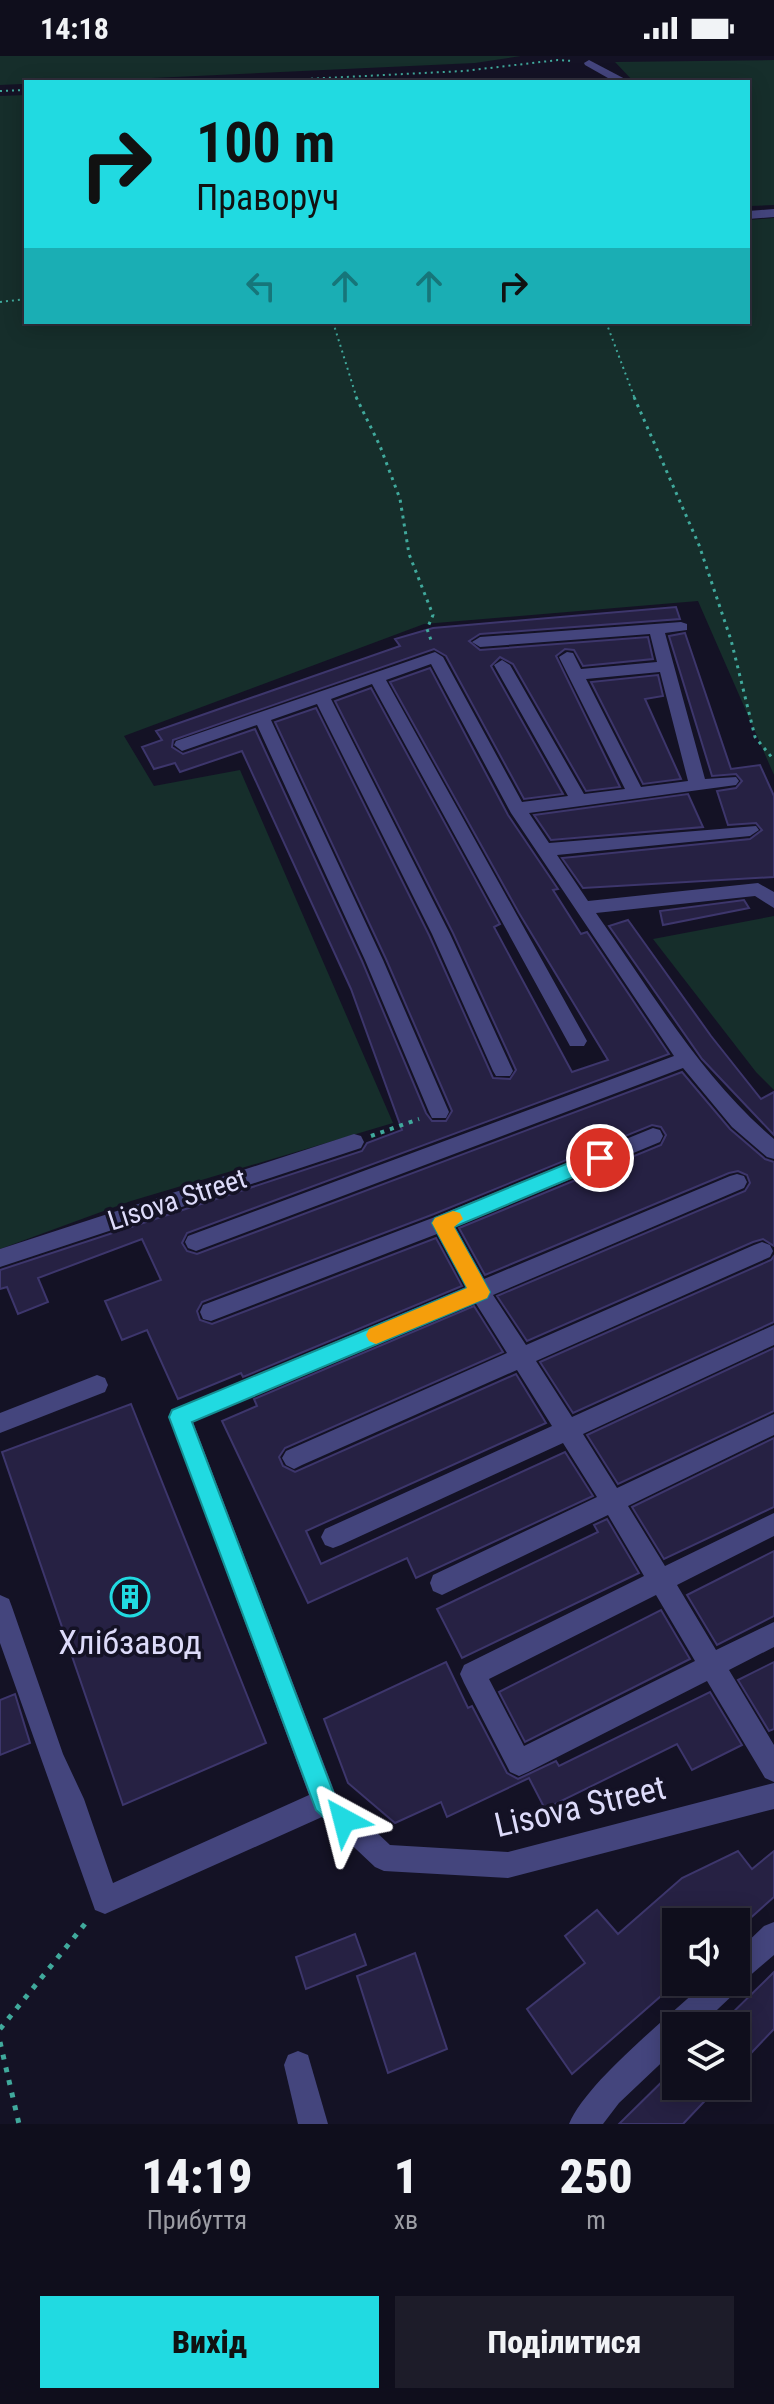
<!DOCTYPE html>
<html lang="uk">
<head>
<meta charset="utf-8">
<style>
	body { margin:0; font-family:"Roboto Condensed",sans-serif; background:#1d1c29; color:#f1f3f6; height:100vh; display:flex; flex-direction:column; font-size:30px; white-space:nowrap }
	* { box-sizing:border-box; margin:0 }
	p { font-size:26px; color:#9b9ca3 }
	.icon { flex:none; width:44px; height:44px; fill:none; stroke:currentColor; stroke-width:2; stroke-linecap:round; stroke-linejoin:round }
	.map { position:relative; height:2068px; overflow:hidden }
	.details { display:flex; flex-direction:column; background:#0f0e1c; flex:1 }
	.details>* { flex:none }
	.guide { position:absolute; left:24px; top:24px; width:726px; height:244px; border-radius:0px; box-shadow:0 4px 20px #0003,0 0 0 2px #2f2e3b; background:#21dae1; color:#111; overflow:hidden }
	.tools { position:absolute; left:662px; top:1852px; display:grid; gap:16px }
	.tools a { display:grid; place-items:center; width:88px; height:88px; border-radius:0px; background:#0f0e1c; box-shadow:0 4px 20px #0003,0 0 0 2px #2f2e3b; font-size:40px }
	.pin { position:absolute; display:grid; place-items:center; width:68px; height:68px; color:#fff; margin:-34px; border:4px solid #fff; border-radius:50%; box-shadow:0 2px 8px #0007 }
	.me { position:absolute; width:88px; margin:-44px; rotate:322deg; stroke-linejoin:round; filter:drop-shadow(0 0 6px #0008) }
	.turn { display:flex; align-items:center; gap:28px; height:168px; padding:0 40px; font-size:36px }
	.turn .icon { width:104px; height:104px; stroke-width:2.5 }
	.turn b { display:block; font-size:56px; line-height:68px }
	.lanes { display:flex; align-items:center; height:76px; padding:0 40px; background:#0003; justify-content:center; gap:40px; direction:ltr }
	.lanes .off { opacity:.35 }
	.eta { display:flex; justify-content:space-evenly; align-items:center; height:136px; text-align:center }
	.eta b { font-size:48px; font-weight:800; line-height:56px }
	.action { display:flex; gap:16px; margin-top:auto; padding:16px 40px }
	.action a { flex:1; height:92px; border-radius:0px; background:#21dae1; color:#111; font-size:32px; font-weight:800; line-height:92px; text-align:center }
	.action a+a { background:#1d1c29; color:#f1f3f6 }
	.status { display:flex; justify-content:space-between; align-items:center; height:56px; padding:0 40px; background:#0f0e1c; direction:ltr }
	.status svg { height:22px; fill:currentColor }
	.map>svg:first-child { display:block }
	.green { fill:#162e2b }
	.building { fill:#262143; stroke:#3d366c; stroke-width:2 }
	.lines { fill:none; stroke-linecap:round; stroke-linejoin:round }
	.path-far3 { stroke:#40a99c; stroke-width:2; stroke-dasharray:2 4; stroke-linecap:butt }
	.path-far2 { stroke:#40a99c; stroke-width:3; stroke-dasharray:3 5; stroke-linecap:butt }
	.path-far1 { stroke:#40a99c; stroke-width:4; stroke-dasharray:4 6; stroke-linecap:butt }
	.path { stroke:#40a99c; stroke-width:5; stroke-dasharray:5 8; stroke-linecap:butt }
	.minor { fill:#44457d; fill-rule:evenodd }
	.route { fill:#21dae1; stroke:#158e92; stroke-width:2 }
	.slow { fill:#f59e0b }
	.labels { text-anchor:middle; stroke-width:7; stroke-linejoin:round; paint-order:stroke }
	.street-label { font-size:28px; fill:#dddbfa; stroke:#141225 }
	.near-poi-label { font-size:34px; fill:#dddbfa; stroke:#141225 }
	.near-street-label { font-size:34px; fill:#dddbfa; stroke:#141225 }
</style>
</head>
<body>
<div class="status"><b>14:18</b><svg viewBox="0 0 49 12"><path d="M0 12V9h3v3zM5 12V6h3v6zM10 12V3h3v9zM15 12V0h3v12zM26 1h20v11H26zM47 4h2v5h-2z"/></svg></div>
<div class="map">
<svg width="774" height="2068" viewBox="0 0 774 2068">
	<rect width="100%" height="100%" fill="#141225"/>
	<!-- green -->
	<g class="green">
		<path d="M0,0H521L475,7L0,29Z"/>
		<path d="M774,4V149L750,150L748,26H634L615,6Z"/>
		<path d="M26,39V266H748V164L774,162V719L698,545L424,568L124,680L154,730L240,714L393,1067L131,1145L0,1193V40Z"/>
		<path d="M774,860V1034L756,1016L653,883Z"/>
	</g>
	<!-- building -->
	<g class="building">
		<path d="M676,551L680,563L480,578L469,585L480,594L648,581L653,603L583,610L574,594L565,593L556,600L620,731L586,735L513,608L500,601L491,610L563,738L524,743L446,600L434,593L173,684L172,691L183,698L255,673L362,905L426,1057L432,1065H446L452,1055L386,903L275,666L316,652L429,879L493,1022L510,1023L516,1014L453,877L335,645L371,632L500,868L494,871L572,1016L608,1004L519,857L390,626L430,612L508,759L558,833L553,834L581,878L587,876L669,998L187,1177L182,1187L187,1195L197,1198L682,1016L730,1073L765,1103L774,1106V1190L763,1183L753,1186L527,1285L497,1240L745,1135L750,1127L747,1119L738,1115L729,1117L485,1219L459,1172L661,1089L666,1079L661,1071L652,1069L434,1158L202,1246L197,1255L200,1264L212,1268L436,1182L462,1230L243,1321L241,1317L178,1343L147,1274L122,1284L105,1245L161,1224L142,1183L38,1222L48,1246L18,1258L7,1231L0,1233V1214L362,1095L367,1087L402,1074L351,933L242,695L180,716L175,707L154,713L142,691L162,684L156,675L400,590L395,583L433,572Z"/>
		<path d="M685,577L731,713L760,709L774,740V821L583,832L562,802L750,783L762,774L756,767L728,769L717,735L736,732L742,725L736,718L712,720L669,580Z"/>
		<path d="M658,619L663,640L645,643L681,723L643,728L591,626Z"/>
		<path d="M688,738L703,771L551,784L534,759Z"/>
		<path d="M744,844L749,852L663,869L660,855Z"/>
		<path d="M628,864L711,980L761,1043L774,1036V1079L702,1003L609,870Z"/>
		<path d="M774,1200V1266L573,1357L540,1306L771,1204Z"/>
		<path d="M474,1250L503,1296L285,1392L279,1401L283,1410L295,1416L516,1318L546,1367L306,1475L321,1508L565,1396L593,1440L416,1522L407,1502L308,1547L222,1365L257,1350L254,1343Z"/>
		<path d="M774,1292V1355L618,1428L587,1379Z"/>
		<path d="M131,1348L266,1687L123,1749L2,1396Z"/>
		<path d="M774,1382V1451L664,1503L632,1451Z"/>
		<path d="M607,1463L639,1517L462,1602L437,1553L598,1476L594,1469Z"/>
		<path d="M774,1495V1560L717,1589L687,1539Z"/>
		<path d="M661,1554L690,1603L525,1686L499,1636Z"/>
		<path d="M446,1606L468,1652L472,1650L507,1717L518,1723L556,1705L559,1710L710,1636L742,1689L692,1714L677,1688L545,1753L529,1722L447,1761L441,1746L395,1767L348,1727L324,1663Z"/>
		<path d="M774,1606V1673L769,1675L738,1624Z"/>
		<path d="M15,1638L30,1687L0,1699V1644Z"/>
		<path d="M738,1795L752,1813L774,1795V1841L746,1866H676L677,1926L572,2018L527,1953L585,1907L565,1880L597,1854L618,1878L682,1822Z"/>
		<path d="M355,1878L366,1909L306,1933L296,1901Z"/>
		<path d="M415,1897L447,1993L388,2017L357,1920Z"/>
		<path d="M774,1916V1973L736,2013V1970H719Z"/>
		<path d="M676,2012V2030H719L683,2068H619Z"/>
	</g>
	<g class="lines">
		<!-- path-far3 -->
		<g class="path-far3">
			<path d="M245,26L464,15L558,4L574,5"/>
			<path d="M0,35L26,34"/>
			<path d="M0,246L26,243"/>
			<path d="M333,266L357,343"/>
			<path d="M606,266L635,343"/>
		</g>
		<!-- path-far2 -->
		<g class="path-far2">
			<path d="M356,341L380,390L400,443L409,498L433,559L427,573L432,587"/>
			<path d="M634,341L699,489L731,584L755,681L774,704"/>
		</g>
		<!-- path-far1 -->
		<path class="path-far1" d="M371,1080L419,1063"/>
		<!-- path -->
		<g class="path">
			<path d="M0,1973L89,1863"/>
			<path d="M0,1986L19,2068"/>
		</g>
		<!-- minor -->
		<g class="minor">
			<path d="M589,4L627,24L628,26H615L585,9L584,7Z"/>
			<path d="M774,153V161L748,163V155Z"/>
			<path d="M681,566L687,568V574L665,577L705,723L736,721L739,725L736,729L529,757L549,787L756,770L759,774L750,780L557,799L588,845L758,827L774,836V852L755,840L596,857C651,935 701,1021 774,1083V1103L767,1101L732,1071L683,1012L204,1192L196,1195L188,1192L185,1186L188,1180L674,1000L511,757L431,608L386,624L587,985L584,990H570L372,628L331,643L450,878L513,1015L510,1020H496L493,1015L432,878L317,648L271,664L383,904L449,1056L446,1062H432L429,1056L365,904L257,669L182,695L174,689L176,685L435,596L443,601L522,746L568,740L494,609L502,604L510,609L584,738L625,733L559,601L567,596L573,597L581,613L657,606L650,578L480,591L472,586L480,581ZM660,616L688,725L641,731L586,623Z"/>
			<path d="M653,1072L660,1074L663,1080L660,1086L455,1171L484,1223L730,1120L737,1118L744,1120L747,1126L744,1132L493,1239L526,1289L754,1189L762,1186L770,1189L773,1195L770,1201L536,1305L572,1361L774,1269V1289L583,1378L617,1432L774,1358V1379L628,1450L665,1510L774,1457V1480L677,1529L716,1594L774,1566V1591L729,1614L774,1689V1726L765,1722L707,1625L528,1716L519,1720L510,1716L464,1627L460,1618L464,1609L644,1520L608,1459L442,1539L433,1535L430,1527L433,1519L597,1441L563,1387L341,1489L333,1492L325,1489L321,1481L325,1473L552,1370L517,1314L302,1409L294,1413L286,1409L282,1402L286,1395L507,1297L475,1246L193,1366L335,1737L390,1789L508,1796L774,1727V1753L508,1822L384,1815L375,1811L322,1761L105,1858L95,1854L0,1587V1539L9,1543L12,1551L63,1698L84,1743L113,1827L309,1739L169,1361L172,1354L466,1231L437,1178L211,1265L203,1263L200,1256L203,1249L435,1161ZM656,1539L695,1605L524,1690L489,1623Z"/>
			<path d="M354,1078L361,1080L364,1086L361,1092L0,1211V1193Z"/>
			<path d="M97,1319L105,1322L108,1329L105,1336L0,1377V1357Z"/>
			<path d="M774,1866V1899L739,1929L736,1936L700,1970H676V1993L619,2047L603,2068H569C587,2025 670,1960 706,1926H736V1897L764,1870Z"/>
			<path d="M298,1995L308,1999L328,2068H298L284,2009L288,1999Z"/>
		</g>
	</g>
	<!-- route -->
	<path class="route" d="M600,1094L607,1097L610,1102L607,1107L454,1171L490,1236L487,1242L192,1366L334,1738L353,1756L356,1764L353,1773L344,1776L336,1773L316,1754L169,1361L172,1354L467,1232L432,1167L435,1162Z"/>
	<!-- slow -->
	<path class="slow" d="M453,1155L460,1157L463,1163L454,1171L490,1236L487,1242L383,1285L376,1288L369,1285L366,1279L369,1273L467,1232L432,1167L435,1162Z"/>
	<!-- icons -->
	<defs>
		<symbol id="building-ring" viewBox="-11 -11 22 22"><circle r="9.5" fill="#141225" stroke="#21dae1" stroke-width="1.5"/><path d="M-4-6H4V6H1V3H-1V6H-4ZM-2.5-4.3h1.7v1.8h-1.7ZM.8-4.3h1.7v1.8H.8ZM-2.5-1h1.7V.8h-1.7ZM.8-1h1.7V.8H.8Z" fill="#21dae1"/></symbol>
	</defs>
	<g fill-rule="evenodd">
		<use href="#building-ring" x="108" y="1519" width="44" height="44"/>
	</g>
	<g class="labels">
		<!-- street labels -->
		<g class="street-label">
			<text transform="translate(177 1143) rotate(-18)" y="10">Lisova Street</text>
		</g>
		<!-- near-poi labels -->
		<g class="near-poi-label">
			<text x="130" y="1598">Хлібзавод</text>
		</g>
		<!-- near-street labels -->
		<g class="near-street-label">
			<text transform="translate(580 1750) rotate(-13)" y="12">Lisova Street</text>
		</g>
	</g>
</svg>
<div class="tools">
<a><svg class="icon" aria-label="sound" viewBox="0 0 24 24"><path d="M4 9h4l5-4v14l-5-4H4zM17 9q2 3 0 6"/></svg></a>
<a><svg class="icon" aria-label="layers" viewBox="0 0 24 24"><path d="M12 4l9 5-9 5-9-5zM3 14l9 5 9-5"/></svg></a>
</div>
<div class="pin" style="left:600px;top:1102px;background:#d93025"><svg class="icon" aria-label="arrive" viewBox="0 0 24 24"><path d="M6 21V4h12l-3 4 3 4H6"/></svg></div>
<svg class="me" style="left:344px;top:1764px" viewBox="-20 -20 40 40"><path d="M0-17L14 15 0 8-14 15z" fill="#21dae1" stroke="#fff" stroke-width="4"/></svg>
<div class="guide">
<div class="turn"><svg class="icon" aria-label="right" viewBox="0 0 24 24"><path d="M7 20v-9h11M14 6l5 5-5 5"/></svg><div><b>100 m</b>Праворуч</div></div>
<div class="lanes"><svg class="icon off" aria-label="left" viewBox="0 0 24 24"><path d="M17 20v-9H6M10 6l-5 5 5 5"/></svg><svg class="icon off" aria-label="ahead" viewBox="0 0 24 24"><path d="M12 20V5M6 11l6-6 6 6"/></svg><svg class="icon off" aria-label="ahead" viewBox="0 0 24 24"><path d="M12 20V5M6 11l6-6 6 6"/></svg><svg class="icon" aria-label="right" viewBox="0 0 24 24"><path d="M7 20v-9h11M14 6l5 5-5 5"/></svg></div>
</div>
</div>
<section class="details">
<div class="eta">
<div><b>14:19</b><p>Прибуття</p></div>
<div><b>1</b><p>хв</p></div>
<div><b>250</b><p>m</p></div>
</div>
<div class="action"><a>Вихід</a><a>Поділитися</a></div>
</section>
</body>
</html>
